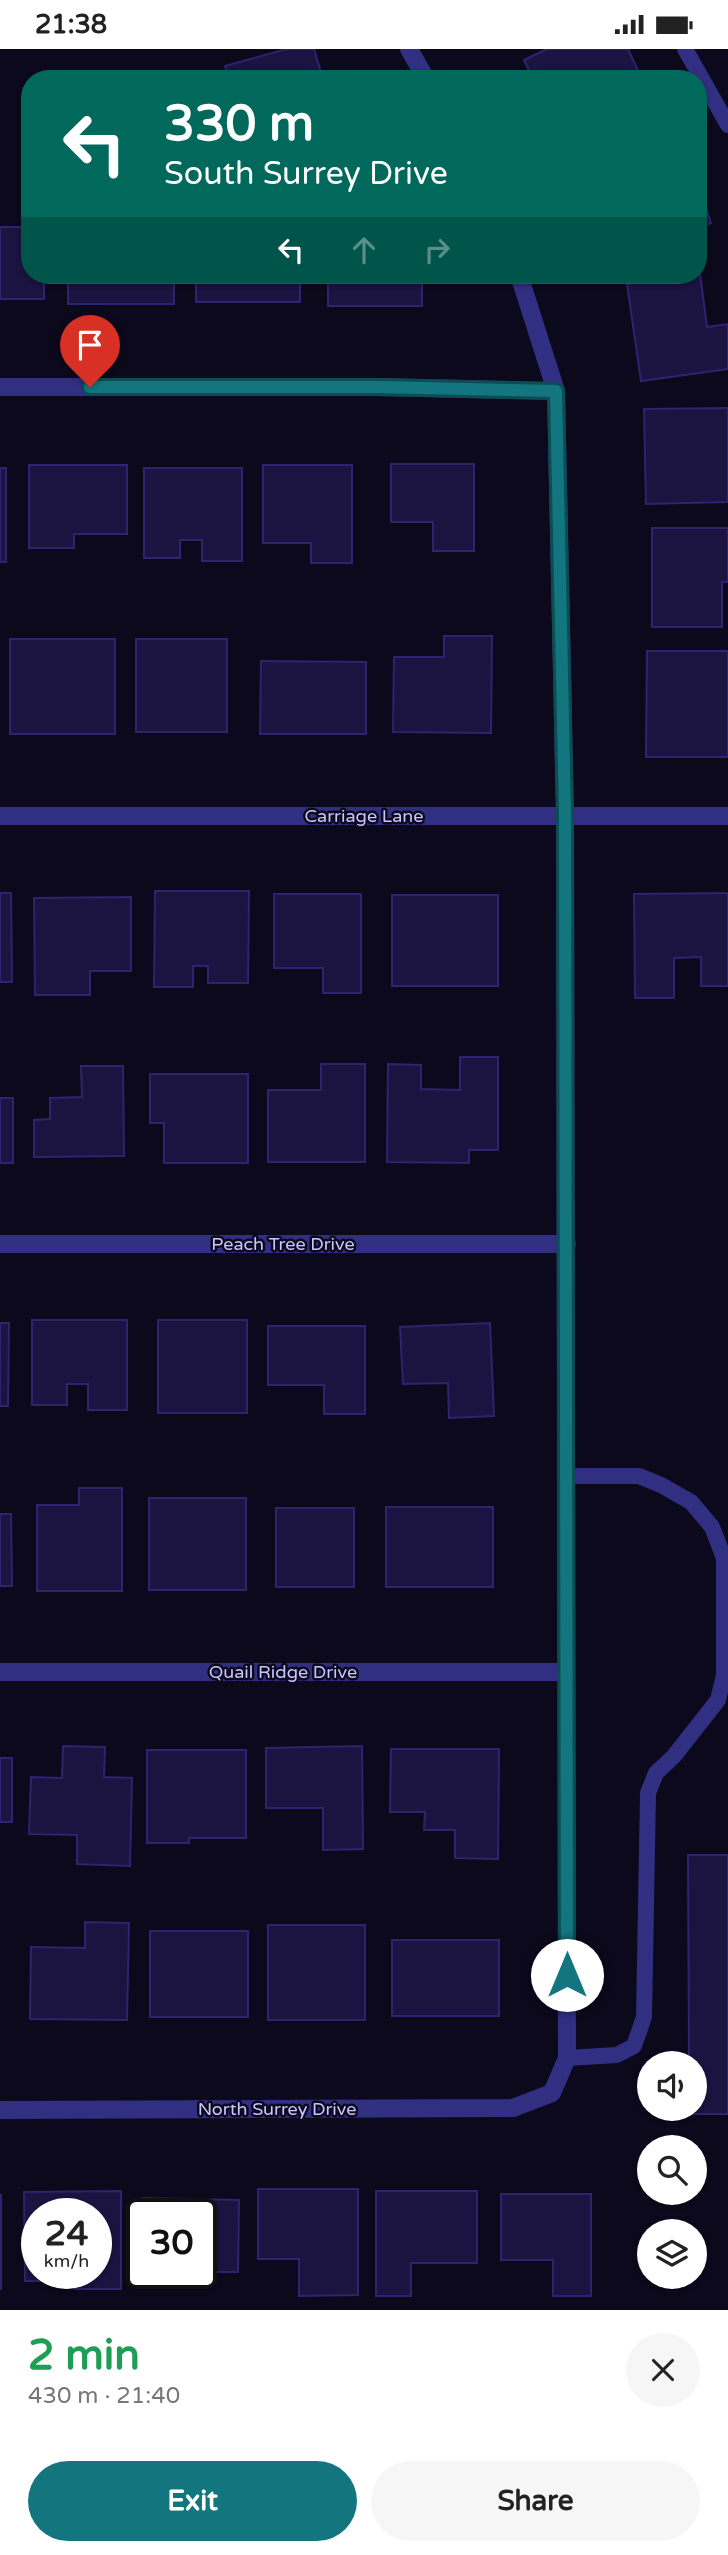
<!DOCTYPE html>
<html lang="en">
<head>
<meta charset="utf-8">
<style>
	body { margin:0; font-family:"Varela Round",sans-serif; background:#f6f6f6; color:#222; height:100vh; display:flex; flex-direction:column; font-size:26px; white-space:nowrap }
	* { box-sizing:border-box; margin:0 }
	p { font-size:23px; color:#767676 }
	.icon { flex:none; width:38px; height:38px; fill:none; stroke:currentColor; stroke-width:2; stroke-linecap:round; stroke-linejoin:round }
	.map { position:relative; height:2261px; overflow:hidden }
	.panel { display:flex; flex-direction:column; background:#fff; flex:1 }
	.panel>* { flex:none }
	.guide { position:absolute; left:21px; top:21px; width:686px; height:214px; border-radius:28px; box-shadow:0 2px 5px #0004; background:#00695c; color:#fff; overflow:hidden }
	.controls { position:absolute; left:637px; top:2002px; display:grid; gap:14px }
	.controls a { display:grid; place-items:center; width:70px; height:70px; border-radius:50%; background:#fff; box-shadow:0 2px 5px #0004; font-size:35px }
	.speed { position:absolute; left:21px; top:2149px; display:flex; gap:14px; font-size:35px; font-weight:700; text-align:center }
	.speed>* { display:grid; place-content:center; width:91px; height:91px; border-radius:50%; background:#fff; box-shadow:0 2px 5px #0004; line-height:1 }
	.speed small { font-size:18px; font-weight:400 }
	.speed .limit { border:4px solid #111; border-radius:10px; background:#fff; color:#111 }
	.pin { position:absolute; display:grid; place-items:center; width:60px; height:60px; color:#fff; margin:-72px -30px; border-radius:50% 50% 50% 0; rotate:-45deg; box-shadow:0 0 7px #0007 }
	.pin .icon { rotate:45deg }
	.me { position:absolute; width:77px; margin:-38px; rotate:0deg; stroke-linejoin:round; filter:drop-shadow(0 0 5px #0008) }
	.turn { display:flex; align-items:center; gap:24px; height:147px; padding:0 28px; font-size:32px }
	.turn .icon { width:91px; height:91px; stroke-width:2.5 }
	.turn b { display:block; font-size:49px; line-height:60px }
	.lanes { display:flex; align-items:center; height:66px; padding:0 28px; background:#0003; justify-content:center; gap:35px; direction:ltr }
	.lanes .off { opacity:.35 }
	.round { display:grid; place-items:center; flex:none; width:74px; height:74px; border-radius:37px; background:#f6f6f6 }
	.summary { display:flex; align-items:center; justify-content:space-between; height:119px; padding:0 28px }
	h1 { font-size:42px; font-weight:800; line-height:52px; color:#1e9e55 }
	.cta { display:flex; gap:14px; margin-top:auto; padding:14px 28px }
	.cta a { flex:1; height:80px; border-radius:42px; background:#13767f; color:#fff; font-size:28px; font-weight:800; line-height:80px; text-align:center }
	.cta a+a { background:#f6f6f6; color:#222 }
	.status { display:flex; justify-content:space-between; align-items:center; height:49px; padding:0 35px; background:#fff; direction:ltr }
	.status svg { height:19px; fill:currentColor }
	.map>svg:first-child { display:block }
	.building { fill:#1b1340; stroke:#30226e; stroke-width:2; fill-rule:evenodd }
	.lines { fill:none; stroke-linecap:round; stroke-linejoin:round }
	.lane { stroke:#302f81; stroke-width:16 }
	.street { stroke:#302f81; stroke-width:18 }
	.route-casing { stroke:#0c4d53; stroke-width:18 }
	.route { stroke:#13767f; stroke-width:12 }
	.labels { text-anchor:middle; stroke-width:5; stroke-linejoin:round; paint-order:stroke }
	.street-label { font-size:18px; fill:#cac5ff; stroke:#0c091d }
</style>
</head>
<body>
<div class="status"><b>21:38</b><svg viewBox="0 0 49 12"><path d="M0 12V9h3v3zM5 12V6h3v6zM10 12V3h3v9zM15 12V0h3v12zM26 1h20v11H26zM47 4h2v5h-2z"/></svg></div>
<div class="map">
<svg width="728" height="2261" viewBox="0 0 728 2261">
	<rect width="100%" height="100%" fill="#0c091d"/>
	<!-- building -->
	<g class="building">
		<path d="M287,0H314L323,30H229L225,17Z"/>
		<path d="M547,0H628L642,30H533L524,11Z"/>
		<path d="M698,135L711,174L698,178Z"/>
		<path d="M0,178H30V226H44V250H0Z"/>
		<path d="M700,225L707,278L728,275V320L641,332L627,235Z"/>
		<rect x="68" y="226" width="106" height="29"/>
		<rect x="196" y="226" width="104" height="27"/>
		<rect x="328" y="226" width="94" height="31"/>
		<path d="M728,359V453L646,455L644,360Z"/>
		<path d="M391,415H474V502H433V473H391Z"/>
		<path d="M29,416H127V485H74V499H29Z"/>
		<path d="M263,416H352V514H311V494H263Z"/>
		<rect x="0" y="419" width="6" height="94"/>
		<path d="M144,419H242V512H202V491H180V509H144Z"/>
		<path d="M652,479H728V533H722V578H652Z"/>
		<path d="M444,587H492L491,684L393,683L394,608H444Z"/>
		<rect x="10" y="590" width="105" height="95"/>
		<rect x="136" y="590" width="91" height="93"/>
		<path d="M647,602H728V708H646Z"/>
		<path d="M261,612L366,613V685H260Z"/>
		<path d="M155,842H249L248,934H208V917H193V938H154Z"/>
		<path d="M0,844H11L12,933H0Z"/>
		<path d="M728,844V937H701V908L674,909V949H635L634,845Z"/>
		<path d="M274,845H361V944H323V919H274Z"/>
		<rect x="392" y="846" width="106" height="91"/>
		<path d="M131,848V922H90V946H35L34,849Z"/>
		<path d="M460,1008H498V1101H469V1114L387,1113L388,1015L421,1016V1040L460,1041Z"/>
		<path d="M321,1015H365V1113H268V1041H321Z"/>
		<path d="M81,1017H123L124,1107L34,1108V1071L50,1070V1049L82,1048Z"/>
		<path d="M150,1025H248V1114H164V1074H150Z"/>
		<rect x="0" y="1049" width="13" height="65"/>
		<path d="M32,1271H127V1361H88V1335H67V1356H32Z"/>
		<rect x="158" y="1271" width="89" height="93"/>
		<path d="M0,1274H9L8,1357H0Z"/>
		<path d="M490,1274L494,1367L449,1369L448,1334L403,1335L400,1278Z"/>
		<path d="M268,1277H365V1365H324V1336H268Z"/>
		<path d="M79,1439H122V1542H37V1456H79Z"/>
		<rect x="149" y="1449" width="97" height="92"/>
		<rect x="386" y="1458" width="107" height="80"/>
		<rect x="276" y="1459" width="78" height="79"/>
		<path d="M0,1465H11L12,1537H0Z"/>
		<path d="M63,1697L105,1698L104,1728L132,1729L130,1817L77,1815V1786L29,1785L31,1728L62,1729Z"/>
		<path d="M362,1697L363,1800L323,1801V1759H266V1699Z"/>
		<path d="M391,1700H499L498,1810L455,1809V1781H424L425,1763H390Z"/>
		<path d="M147,1701H246V1789H189V1794H147Z"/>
		<rect x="0" y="1709" width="12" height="64"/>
		<path d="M688,1806H728V2065H690V2060H695V2014H689Z"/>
		<path d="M85,1873L129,1874L127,1971L30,1970L31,1898L85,1899Z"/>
		<rect x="268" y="1876" width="97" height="95"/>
		<rect x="150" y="1882" width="98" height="86"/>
		<rect x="392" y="1891" width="107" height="76"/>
		<path d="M258,2140H358V2246L299,2247V2210H258Z"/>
		<path d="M121,2142V2240H75L74,2232H25L24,2143ZM37,2165H96V2224H37Z"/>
		<path d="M376,2142H477V2214H411V2247H376Z"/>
		<path d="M501,2145H591V2247H553V2211H501Z"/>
		<rect x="0" y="2146" width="1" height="94"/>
		<path d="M142,2149L239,2151L238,2223H201V2165H142V2224H176L175,2239H140Z"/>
	</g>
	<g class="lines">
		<!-- lane -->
		<g class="lane">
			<path d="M685,0L728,76"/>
			<path d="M566,1427H639L661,1436L691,1453L712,1478L724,1509V1626L718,1651L674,1707L656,1724L648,1744L644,1968L634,1997L617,2006L567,2009"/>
		</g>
		<!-- street -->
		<g class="street">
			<path d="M409,0L426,30"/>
			<path d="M0,338H377L556,342"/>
			<path d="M0,767H728"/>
			<path d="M0,1195H567"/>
			<path d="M0,1623H566"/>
			<path d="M0,2061L513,2059L552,2044L567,2009L565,767L556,342L519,226"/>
		</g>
	</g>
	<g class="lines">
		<defs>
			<path id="route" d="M90,338H377L556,342L565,767L567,1926"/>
		</defs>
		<!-- route casing -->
		<use href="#route" class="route-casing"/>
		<!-- route -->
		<use href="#route" class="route"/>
	</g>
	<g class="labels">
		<!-- street labels -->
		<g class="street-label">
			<text x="364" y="773">Carriage Lane</text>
			<text x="283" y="1201">Peach Tree Drive</text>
			<text x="283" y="1629">Quail Ridge Drive</text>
			<text x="277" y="2066">North Surrey Drive</text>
		</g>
	</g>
</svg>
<div class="controls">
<a><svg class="icon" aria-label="sound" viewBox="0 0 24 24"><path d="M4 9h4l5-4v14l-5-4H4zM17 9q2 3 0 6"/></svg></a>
<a><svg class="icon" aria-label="search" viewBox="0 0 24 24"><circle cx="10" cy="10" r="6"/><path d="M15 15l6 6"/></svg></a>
<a><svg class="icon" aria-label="layers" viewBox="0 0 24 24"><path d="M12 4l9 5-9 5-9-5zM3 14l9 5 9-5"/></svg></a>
</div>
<div class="speed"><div>24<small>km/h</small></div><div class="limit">30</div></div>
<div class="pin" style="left:90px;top:338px;background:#d93025"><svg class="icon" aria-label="arrive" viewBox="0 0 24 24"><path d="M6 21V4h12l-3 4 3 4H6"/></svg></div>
<svg class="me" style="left:567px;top:1926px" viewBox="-20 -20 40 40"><circle r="19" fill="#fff"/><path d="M0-13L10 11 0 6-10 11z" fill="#13767f"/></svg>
<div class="guide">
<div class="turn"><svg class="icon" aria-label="left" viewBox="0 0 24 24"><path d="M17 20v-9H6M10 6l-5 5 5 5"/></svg><div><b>330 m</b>South Surrey Drive</div></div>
<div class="lanes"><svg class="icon" aria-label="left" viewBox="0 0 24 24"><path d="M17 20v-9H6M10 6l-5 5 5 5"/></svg><svg class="icon off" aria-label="ahead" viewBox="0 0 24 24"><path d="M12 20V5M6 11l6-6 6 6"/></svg><svg class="icon off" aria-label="right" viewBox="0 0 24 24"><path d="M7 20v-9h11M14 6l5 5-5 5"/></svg></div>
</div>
</div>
<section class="panel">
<div class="summary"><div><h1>2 min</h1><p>430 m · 21:40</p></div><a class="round"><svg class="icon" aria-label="close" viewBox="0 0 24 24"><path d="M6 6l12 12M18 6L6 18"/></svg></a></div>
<div class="cta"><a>Exit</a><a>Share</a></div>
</section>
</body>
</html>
